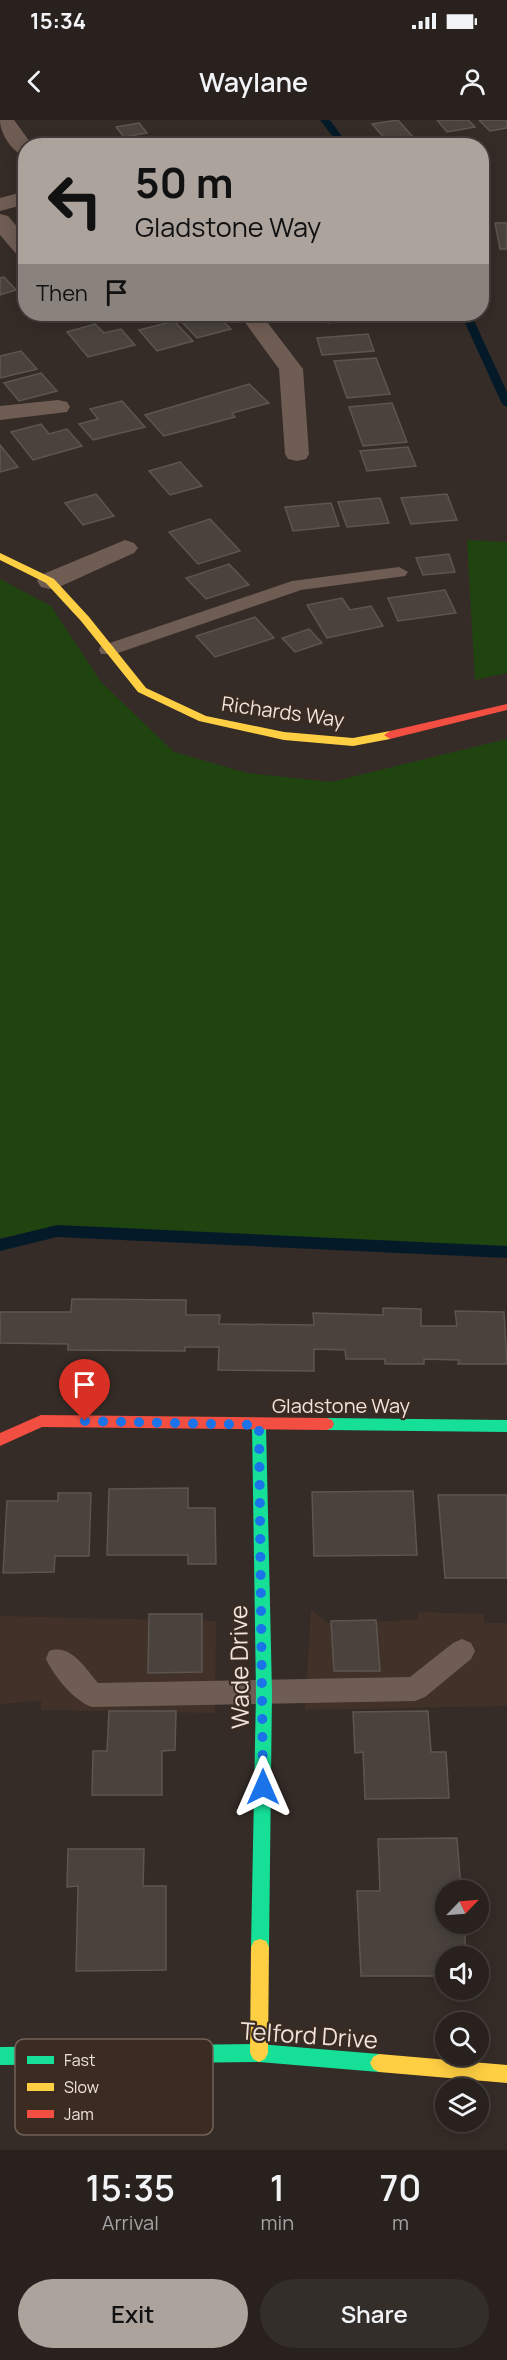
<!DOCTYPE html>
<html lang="en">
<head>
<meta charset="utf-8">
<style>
	body { margin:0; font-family:Manrope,sans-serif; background:#342e2a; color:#f1f3f6; height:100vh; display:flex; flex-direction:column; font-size:22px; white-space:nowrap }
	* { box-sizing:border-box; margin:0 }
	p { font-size:20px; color:#a5a3a4 }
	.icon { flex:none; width:33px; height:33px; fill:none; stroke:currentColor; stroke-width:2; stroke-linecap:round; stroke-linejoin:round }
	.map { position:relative; height:2030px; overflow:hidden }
	.panel { display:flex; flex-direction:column; background:#28211d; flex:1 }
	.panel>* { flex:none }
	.hud { position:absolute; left:18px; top:18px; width:471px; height:183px; border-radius:24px; box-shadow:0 3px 15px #0003,0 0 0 2px #443e3b; background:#ada39d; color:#111; overflow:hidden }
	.needle { width:39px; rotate:65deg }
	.controls { position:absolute; left:435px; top:1760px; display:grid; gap:12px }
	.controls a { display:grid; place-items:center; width:54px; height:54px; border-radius:50%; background:#28211d; box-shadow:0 3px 15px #0003,0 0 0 2px #443e3b; font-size:30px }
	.pin { position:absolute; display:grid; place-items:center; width:51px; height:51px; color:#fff; margin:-62px -26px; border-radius:50% 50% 50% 0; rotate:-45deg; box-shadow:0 0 6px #0007 }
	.pin .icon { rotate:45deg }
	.me { position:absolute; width:66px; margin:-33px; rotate:0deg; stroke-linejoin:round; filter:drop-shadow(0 0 4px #0008) }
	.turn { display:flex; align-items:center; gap:21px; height:126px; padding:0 18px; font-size:27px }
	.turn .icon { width:78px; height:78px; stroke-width:2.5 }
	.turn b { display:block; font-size:42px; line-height:51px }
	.then { display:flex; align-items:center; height:57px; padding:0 18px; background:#0003; gap:12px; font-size:22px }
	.eta { display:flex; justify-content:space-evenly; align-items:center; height:102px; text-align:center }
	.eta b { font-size:36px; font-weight:600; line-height:42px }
	.action { display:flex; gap:12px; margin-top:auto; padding:12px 18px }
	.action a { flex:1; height:69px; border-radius:36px; background:#ada39d; color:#111; font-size:24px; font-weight:600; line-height:69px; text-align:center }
	.action a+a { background:#342e2a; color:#f1f3f6 }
	.status { display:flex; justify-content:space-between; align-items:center; height:42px; padding:0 30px; background:#28211d; direction:ltr }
	.status svg { height:16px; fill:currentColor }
	header { display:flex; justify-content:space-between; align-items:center; height:78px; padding:0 18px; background:#28211d; font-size:27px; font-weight:600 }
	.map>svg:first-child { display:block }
	.industrial { fill:#423129 }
	.green { fill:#20440f }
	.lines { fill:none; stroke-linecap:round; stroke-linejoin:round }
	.stream { fill:#051a29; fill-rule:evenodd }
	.building { fill:#49423d; stroke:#5d5550; stroke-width:1.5 }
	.lane { fill:#6f5d54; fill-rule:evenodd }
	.street { fill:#6f5d54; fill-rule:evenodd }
	.fast { fill:#16e098; fill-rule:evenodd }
	.slow { fill:#ffcf43; fill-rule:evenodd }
	.jam { fill:#f24e42; fill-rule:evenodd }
	.route { stroke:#1a73e8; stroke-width:10; stroke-dasharray:0 18 }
	.labels { text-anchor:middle; stroke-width:4.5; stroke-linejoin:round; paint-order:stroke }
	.street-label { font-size:20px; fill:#eee3dd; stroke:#3b2b21 }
	.near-street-label { font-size:24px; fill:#eee3dd; stroke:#3b2b21 }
	.key { fill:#3b2b21; stroke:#716259; stroke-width:1.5 }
	.key-label { font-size:16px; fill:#eee3dd }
</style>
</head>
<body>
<div class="status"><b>15:34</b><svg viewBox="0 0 49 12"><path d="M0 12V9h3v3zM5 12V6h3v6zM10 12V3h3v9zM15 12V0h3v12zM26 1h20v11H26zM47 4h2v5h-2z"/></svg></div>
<header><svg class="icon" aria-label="back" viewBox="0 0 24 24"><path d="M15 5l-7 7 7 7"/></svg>Waylane<svg class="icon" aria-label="person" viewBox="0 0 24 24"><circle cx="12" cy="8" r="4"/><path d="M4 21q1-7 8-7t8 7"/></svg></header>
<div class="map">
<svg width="507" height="2030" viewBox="0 0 507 2030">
	<rect width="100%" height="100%" fill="#352c27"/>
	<!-- industrial -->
	<g class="industrial">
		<path d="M311,1490L327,1503L417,1500L419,1492L483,1494L485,1503H507V1586L305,1590Z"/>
		<path d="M0,1496L216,1501L215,1593L41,1590V1581L0,1584Z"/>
	</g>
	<!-- green -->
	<g class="green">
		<path d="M467,420L507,422V553L475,560Z"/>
		<path d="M0,459L51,486L101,562L174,632L247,653L331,662L507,619V1127L143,1119L36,1111L0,1118Z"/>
	</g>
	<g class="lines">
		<!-- stream -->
		<g class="stream">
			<path d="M320,0H330L349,26H340Z"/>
			<path d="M461,194H471L507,272V287L502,284Z"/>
			<path d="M57,1105L507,1126V1138L57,1117L0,1131V1119Z"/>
		</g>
	</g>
	<!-- building -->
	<g class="building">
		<path d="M398,0L413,17L387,21L372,4Z"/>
		<path d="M437,0H468L475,7L447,12Z"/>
		<path d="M479,0H507V8L490,11Z"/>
		<path d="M139,3L147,13L124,17L116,7Z"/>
		<path d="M495,103H507V129H500Z"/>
		<path d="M4,157L16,170L0,175V158Z"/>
		<path d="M202,194H216L231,209L197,218L179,199Z"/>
		<path d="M319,194H362L363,195L328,203Z"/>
		<path d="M174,201L193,221L157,231L139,210Z"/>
		<path d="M95,204L104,213L121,209L135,225L88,237L67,212Z"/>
		<path d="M368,214L374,231L322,235L317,218Z"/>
		<path d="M21,231L37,249L0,258V236Z"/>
		<path d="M376,238L390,274L347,278L334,241Z"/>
		<path d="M41,253L57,271L19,281L4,263Z"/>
		<path d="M249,264L269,283L232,293L235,297L164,316L145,295Z"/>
		<path d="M122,281L145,307L93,320L79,304L98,299L90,289Z"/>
		<path d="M392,283L407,322L363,326L349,287Z"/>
		<path d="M41,304L49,314L67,309L82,326L33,340L11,312Z"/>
		<path d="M0,325L18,347L0,352Z"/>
		<path d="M408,327L416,346L367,351L360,331Z"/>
		<path d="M180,342L202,366L170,375L149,351Z"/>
		<path d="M96,374L114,396L83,405L65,383Z"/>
		<path d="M447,374L457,400L411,404L401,378Z"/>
		<path d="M380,378L389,403L347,407L338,382Z"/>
		<path d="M331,383L339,406L293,411L285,387Z"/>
		<path d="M210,399L240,431L198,444L169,412Z"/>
		<path d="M449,434L455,452L423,455L416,438Z"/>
		<path d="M229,444L249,465L206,479L186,458Z"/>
		<path d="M445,470L456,493L398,501L388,478Z"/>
		<path d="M342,478L350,490L371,486L383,506L327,518L307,485Z"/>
		<path d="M255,497L274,518L215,537L196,516Z"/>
		<path d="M309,509L322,523L295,532L282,518Z"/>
		<path d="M72,1179L186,1180V1195H220L219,1204L314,1205L313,1193L383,1195V1188L421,1189V1206H457L455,1191L504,1192L507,1244H458L459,1240L424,1239V1244H385V1239H346L345,1230L314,1229V1251L218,1250L219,1227H185V1231L68,1230V1224L0,1223V1192H71Z"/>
		<path d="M188,1368V1388H215L216,1444H188V1435H107L109,1369Z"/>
		<path d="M413,1371L417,1435L314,1436L312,1372Z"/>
		<path d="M58,1373H91L89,1436H55L54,1452L3,1453L7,1381H58Z"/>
		<path d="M438,1375H507V1458H445Z"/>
		<path d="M149,1494H202V1552L148,1553Z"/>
		<path d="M376,1500L380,1551H334L331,1501Z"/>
		<path d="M109,1591H176L175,1630L162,1631V1675H92L93,1631H107Z"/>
		<path d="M428,1591L431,1632H446L449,1678L365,1679L363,1632L355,1633L353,1592Z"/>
		<path d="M457,1718L461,1770H446V1803H464L466,1836H446V1856H361L357,1771H380L378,1719Z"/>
		<path d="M68,1729H144L143,1766H166V1850L76,1851L78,1766L67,1767Z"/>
	</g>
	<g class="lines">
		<!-- lane -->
		<g class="lane">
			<path d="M399,447L408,452L405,456L301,470L115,534H101L99,530L101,526L292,461Z"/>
			<path d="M462,1519L471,1523L475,1531L471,1539L425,1577L415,1581L92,1587C74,1581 54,1556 46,1539L49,1531C71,1523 85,1548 98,1563L410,1557L453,1523Z"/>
		</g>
		<!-- street -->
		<g class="street">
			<path d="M0,0H14L33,26H26V36C12,33 0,13 0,0Z"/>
			<path d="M26,71V84L0,91V78Z"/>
			<path d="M0,94L8,96L26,117V138L18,136L0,115Z"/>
			<path d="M239,194H261L303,249L309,334L306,339L297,341L288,339L285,334L279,249Z"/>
			<path d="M58,280L67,282L70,287L67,292L0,300V286Z"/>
			<path d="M125,420L134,423L138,428L134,433L59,467L50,469L41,467L37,461L41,455Z"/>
		</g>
		<!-- fast -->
		<g class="fast">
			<path d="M327,1298L507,1300V1312L327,1310L322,1308L320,1304L322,1300Z"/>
			<path d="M259,1299L264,1301L266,1305L272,1573L269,1827L266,1833L260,1835L254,1833L251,1827L256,1573L252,1305L254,1301Z"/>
			<path d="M259,1924L379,1934L385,1937L388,1943L385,1949L379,1952L259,1942L0,1945V1927Z"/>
		</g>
		<!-- slow -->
		<g class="slow">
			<path d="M0,433L54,459L89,497L146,568L206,596L284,612L353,618L390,611L396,615L390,619L353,626L284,620L199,601L138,572L81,501L46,463L0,440Z"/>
			<path d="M260,1819L266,1821L269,1827L268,1933L265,1939L259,1942L253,1939L250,1933L251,1827L254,1821Z"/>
			<path d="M379,1934L507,1945V1963L379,1952L373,1949L370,1943L373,1937Z"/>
		</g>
		<!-- jam -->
		<g class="jam">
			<path d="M507,584V590L390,619L384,615L390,611Z"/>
			<path d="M41,1295L327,1298L332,1300L334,1304L332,1308L327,1310L42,1307L0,1326V1313Z"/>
		</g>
	</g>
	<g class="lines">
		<!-- route -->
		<path class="route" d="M85,1301L259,1305L263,1667"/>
	</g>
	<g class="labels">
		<!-- street labels -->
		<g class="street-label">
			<text transform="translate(283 592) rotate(8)" y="7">Richards Way</text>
			<text x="341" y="1293">Gladstone Way</text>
		</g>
		<!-- near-street labels -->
		<g class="near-street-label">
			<text transform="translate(240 1547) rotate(-91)" y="8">Wade Drive</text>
			<text transform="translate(309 1916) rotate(4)" y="8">Telford Drive</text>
		</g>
	</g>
	<!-- legend -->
	<rect x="15" y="1919" width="198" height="96" rx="9" class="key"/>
	<rect x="27" y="1936" width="27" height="8" fill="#16e098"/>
	<rect x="27" y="1963" width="27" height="8" fill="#ffcf43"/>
	<rect x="27" y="1990" width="27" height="8" fill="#f24e42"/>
	<g class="key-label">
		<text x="64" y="1946">Fast</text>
		<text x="64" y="1973">Slow</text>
		<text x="64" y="2000">Jam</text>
	</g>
</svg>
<div class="controls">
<a><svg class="needle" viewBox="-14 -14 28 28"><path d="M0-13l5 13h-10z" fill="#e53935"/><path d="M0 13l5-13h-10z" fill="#a5a3a4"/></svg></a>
<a><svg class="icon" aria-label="sound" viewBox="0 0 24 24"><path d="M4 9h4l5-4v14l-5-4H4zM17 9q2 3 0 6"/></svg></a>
<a><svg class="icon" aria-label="search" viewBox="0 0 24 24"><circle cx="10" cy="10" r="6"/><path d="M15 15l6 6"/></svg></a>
<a><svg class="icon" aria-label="layers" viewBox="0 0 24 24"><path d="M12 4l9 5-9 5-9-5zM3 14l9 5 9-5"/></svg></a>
</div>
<div class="pin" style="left:85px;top:1301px;background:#d93025"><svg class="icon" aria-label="arrive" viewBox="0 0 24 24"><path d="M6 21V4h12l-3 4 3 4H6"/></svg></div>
<svg class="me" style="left:263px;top:1667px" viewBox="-20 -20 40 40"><path d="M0-17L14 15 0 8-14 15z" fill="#1a73e8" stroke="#fff" stroke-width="4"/></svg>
<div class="hud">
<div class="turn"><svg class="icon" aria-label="left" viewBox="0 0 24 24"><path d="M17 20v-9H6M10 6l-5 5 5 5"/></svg><div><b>50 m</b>Gladstone Way</div></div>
<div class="then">Then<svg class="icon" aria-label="arrive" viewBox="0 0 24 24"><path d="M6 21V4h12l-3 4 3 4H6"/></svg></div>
</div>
</div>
<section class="panel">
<div class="eta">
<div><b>15:35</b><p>Arrival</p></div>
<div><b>1</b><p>min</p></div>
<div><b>70</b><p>m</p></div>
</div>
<div class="action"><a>Exit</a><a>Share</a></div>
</section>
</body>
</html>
